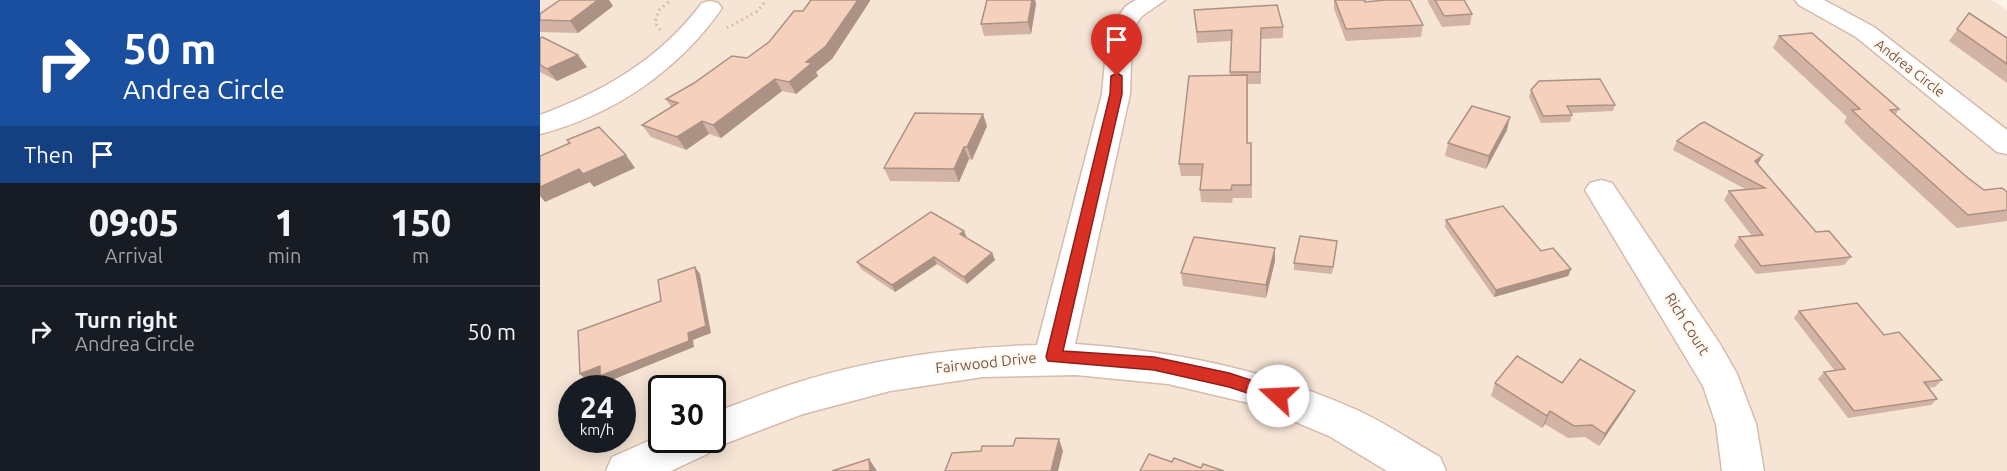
<!DOCTYPE html>
<html lang="en">
<head>
<meta charset="utf-8">
<style>
	body { margin:0; font-family:Ubuntu,sans-serif; background:#242831; color:#f1f3f6; height:100vh; display:flex; flex-direction:column; font-size:22px; white-space:nowrap }
	* { box-sizing:border-box; margin:0 }
	p { font-size:20px; color:#9ea1a6 }
	.icon { flex:none; width:33px; height:33px; fill:none; stroke:currentColor; stroke-width:2; stroke-linecap:round; stroke-linejoin:round }
	.map { position:relative; flex:1; overflow:hidden }
	.drawer { display:flex; flex-direction:column; background:#171b24; width:540px }
	.drawer>* { flex:none }
	.hud { background:#1a4fa0; color:#fff; overflow:hidden }
	.speed { position:absolute; left:18px; top:375px; display:flex; gap:12px; font-size:30px; font-weight:700; text-align:center }
	.speed>* { display:grid; place-content:center; width:78px; height:78px; border-radius:50%; background:#171b24; box-shadow:0 3px 15px #0003; line-height:1 }
	.speed small { font-size:15px; font-weight:400 }
	.speed .limit { border:3px solid #111; border-radius:9px; background:#fff; color:#111 }
	.pin { position:absolute; display:grid; place-items:center; width:51px; height:51px; color:#fff; margin:-62px -26px; border-radius:50% 50% 50% 0; rotate:-45deg; box-shadow:0 0 6px #0007 }
	.pin .icon { rotate:45deg }
	.me { position:absolute; width:66px; margin:-33px; rotate:290deg; stroke-linejoin:round; filter:drop-shadow(0 0 4px #0008) }
	.turn { display:flex; align-items:center; gap:21px; height:126px; padding:0 24px; font-size:27px }
	.turn .icon { width:78px; height:78px; stroke-width:2.5 }
	.turn b { display:block; font-size:42px; line-height:51px }
	.then { display:flex; align-items:center; height:57px; padding:0 24px; background:#0003; gap:12px; font-size:22px }
	.eta { display:flex; justify-content:space-evenly; align-items:center; height:102px; text-align:center }
	.eta b { font-size:36px; font-weight:800; line-height:42px }
	ul { padding:0; list-style:none }
	li { display:flex; align-items:center; gap:18px; height:90px; padding:0 24px; border-top:2px solid #363941 }
	li div { flex:1 }
	li b { display:block; font-size:22px }
	li em { font-style:normal }
	main { display:flex; flex:1; min-height:0 }
	.map>svg:first-child { display:block }
	.residential { fill:#f6e5d5; fill-rule:evenodd }
	.lines { fill:none; stroke-linecap:round; stroke-linejoin:round }
	.minor-casing { stroke:#d4bcae; stroke-width:3 }
	.path { stroke:#dbb29f; stroke-width:3; stroke-dasharray:1.5 4; stroke-linecap:butt }
	.minor { fill:#fff; fill-rule:evenodd }
	.wall { fill:#d3b3a3 }
	.shaded-wall { fill:#ac9284 }
	.building { fill:#f5d0bd; stroke:#ac9284; stroke-width:1.5 }
	.route { fill:#d93025; stroke:#8d1f18; stroke-width:1.5 }
	.labels { text-anchor:middle; stroke-width:4.5; stroke-linejoin:round; paint-order:stroke }
	.far-street-label { font-size:14px; fill:#7a5749; stroke:#fff8ef }
	.street-label { font-size:15px; fill:#7a5749; stroke:#fff8ef }
</style>
</head>
<body>
<main>
<section class="drawer">
<div class="hud">
<div class="turn"><svg class="icon" aria-label="right" viewBox="0 0 24 24"><path d="M7 20v-9h11M14 6l5 5-5 5"/></svg><div><b>50 m</b>Andrea Circle</div></div>
<div class="then">Then<svg class="icon" aria-label="arrive" viewBox="0 0 24 24"><path d="M6 21V4h12l-3 4 3 4H6"/></svg></div>
</div>
<div class="eta">
<div><b>09:05</b><p>Arrival</p></div>
<div><b>1</b><p>min</p></div>
<div><b>150</b><p>m</p></div>
</div>
<ul>
<li><svg class="icon" aria-label="right" viewBox="0 0 24 24"><path d="M7 20v-9h11M14 6l5 5-5 5"/></svg><div><b>Turn right</b><p>Andrea Circle</p></div><em>50 m</em></li>
</ul>
</section>
<div class="map">
<svg width="1467" height="471" viewBox="0 0 1467 471">
	<rect width="100%" height="100%" fill="#fef4e7"/>
	<!-- residential -->
	<path class="residential" d="M0,0H1452L1467,10V471H0ZM32,388H82V440H32ZM122,388H172V440H122Z"/>
	<g class="lines">
		<defs>
			<g id="minor">
				<path d="M596,0H625L602,16L592,30L590,94L535,344C634,351 725,369 817,410C846,423 873,442 900,457L906,471H847L789,436L713,404L628,384L536,375L443,377L350,391L263,414L171,449L169,453L131,471H66L72,457L122,435V440H172V413C201,403 230,391 259,382C336,358 417,347 497,345L562,94L568,30L586,6Z"/>
				<path d="M1255,0H1284L1334,27L1467,130V154L1457,152L1316,37L1259,5Z"/>
				<path d="M170,1L178,3L182,8C139,70 74,115 0,134V115C65,91 120,59 162,3Z"/>
				<path d="M1061,180L1072,183L1180,344L1197,374L1216,424L1224,471H1182L1176,424L1163,386L1045,190L1050,183Z"/>
			</g>
		</defs>
		<!-- minor casing -->
		<use href="#minor" class="minor-casing"/>
		<!-- path -->
		<g class="path">
			<path d="M187,28L218,11L226,0"/>
			<path d="M120,30L115,22L119,10L131,0"/>
		</g>
		<!-- minor -->
		<use href="#minor" class="minor"/>
	</g>
	<!-- wall -->
	<g class="wall">
		<path d="M271,0H330V1L292,59L276,72L278,76L256,94L242,91L181,138L169,134L146,150L111,137L102,125L131,107L126,99L207,58L229,42L263,11Z"/>
		<path d="M447,0H495L496,4L491,34L444,36L441,24Z"/>
		<path d="M794,0H825V2L883,25L881,37L806,41L794,9Z"/>
		<path d="M888,0H924L932,14L930,25L902,27L888,2Z"/>
		<path d="M73,6L38,33L1,32L0,31V14Z"/>
		<path d="M654,10L743,27V38L721,39V84H708V143H711L712,198H693L692,203L661,202L660,190L661,176H641L639,164L690,75L691,41L657,43Z"/>
		<path d="M1429,13L1467,38V83L1409,41Z"/>
		<path d="M1239,36L1359,109L1355,115L1428,178L1444,190L1467,192V221L1417,228L1323,141L1304,122L1307,117L1233,48Z"/>
		<path d="M0,38L47,67L17,81L0,72Z"/>
		<path d="M991,90L1075,105L1073,111L1031,113L1032,115L1030,122L1001,123L989,97Z"/>
		<path d="M447,126L432,160L429,159L419,182L350,181L344,168Z"/>
		<path d="M967,130L946,169L905,156L908,143Z"/>
		<path d="M1137,141L1218,164L1276,232L1311,257L1304,265L1216,274L1194,246L1199,237L1212,236L1184,200L1189,191L1207,190L1133,150Z"/>
		<path d="M906,220L1001,251L1031,269L1028,276L954,297L905,227Z"/>
		<path d="M427,238L452,253L455,260L427,284L397,264L355,292L321,269L317,262Z"/>
		<path d="M797,241L792,274L754,270V263Z"/>
		<path d="M735,248V261L726,298L643,286L641,273Z"/>
		<path d="M1259,311L1344,335L1402,380L1395,387L1388,388L1397,399L1391,405L1308,418L1278,379L1284,372L1295,371L1254,318Z"/>
		<path d="M955,383H1022L1088,403L1059,446L1045,437L1028,438L1005,424L1002,428L951,396Z"/>
	</g>
	<!-- shaded-wall -->
	<g class="shaded-wall">
		<path d="M58,0H69L73,6L38,33L30,21Z"/>
		<path d="M318,0H330V1L292,59L276,72L278,76L256,94L249,82Z"/>
		<path d="M492,0H495L496,4L491,34L488,22Z"/>
		<path d="M38,55L47,67L17,81L7,69Z"/>
		<path d="M235,79L242,91L181,138L173,125Z"/>
		<path d="M443,114L447,126L432,160L427,147Z"/>
		<path d="M970,117L967,130L946,169L949,156Z"/>
		<path d="M162,121L169,134L146,150L137,137Z"/>
		<path d="M424,147L429,159L419,182L414,169Z"/>
		<path d="M86,155L95,168L54,187L43,174Z"/>
		<path d="M1223,155L1218,164L1210,170L1215,161Z"/>
		<path d="M39,169L50,182L5,202L0,196V187Z"/>
		<path d="M424,231L427,238L420,234Z"/>
		<path d="M735,248V261L726,298V285Z"/>
		<path d="M452,253L455,260L427,284L424,277Z"/>
		<path d="M394,257L397,264L355,292L352,285Z"/>
		<path d="M155,267L160,274L171,333L153,340L154,347L67,382L60,376L148,333Z"/>
		<path d="M1031,269L1028,276L954,297L956,290Z"/>
		<path d="M60,366L66,373L47,380L40,374Z"/>
		<path d="M1095,391L1088,403L1059,446L1065,434Z"/>
		<path d="M1010,411L1005,424L1002,428L1007,416Z"/>
		<path d="M519,439L523,451L518,471H511Z"/>
		<path d="M329,459L337,471H330Z"/>
	</g>
	<!-- building -->
	<g class="building">
		<path d="M20,0H58L30,21L0,20V14Z"/>
		<path d="M271,0H318L286,46L266,62L272,63L249,82L235,79L173,125L162,121L137,137L102,125L138,103L126,99L154,83L192,56L207,58L229,42L254,11H263Z"/>
		<path d="M447,0H492L488,22L441,24Z"/>
		<path d="M795,0H825V2L846,0H870L883,25L806,29Z"/>
		<path d="M895,0H924L932,14L904,16Z"/>
		<path d="M737,5L743,27L721,28L720,72H690L692,30L657,32L654,10Z"/>
		<path d="M1429,13L1467,38V64L1417,29Z"/>
		<path d="M1272,33L1359,109L1350,110L1428,178L1444,190L1462,188L1467,192V210L1428,215L1331,128L1312,110L1320,109L1239,36Z"/>
		<path d="M2,37L38,55L7,69L0,65V38Z"/>
		<path d="M707,75V143H711V185H692L691,190H660L663,164H639L649,76Z"/>
		<path d="M1060,79L1075,105L1027,106L1032,115L1003,116L991,90L999,81Z"/>
		<path d="M932,106L970,117L949,156L908,143Z"/>
		<path d="M375,113L443,114L427,147H424L414,169L344,168Z"/>
		<path d="M1164,122L1223,155L1215,161L1276,232L1289,231L1311,257L1221,266L1199,237L1223,235L1189,191L1225,188L1137,141L1160,124Z"/>
		<path d="M59,127L86,155L43,174L39,169L0,187V156L30,143L27,140Z"/>
		<path d="M963,206L1001,251L1013,248L1031,269L956,290L906,220Z"/>
		<path d="M391,212L424,231L420,234L452,253L424,277L394,257L352,285L317,262Z"/>
		<path d="M760,236L797,241L793,267L754,263Z"/>
		<path d="M654,237L735,248L726,285L641,273Z"/>
		<path d="M155,267L166,326L148,333L149,341L60,376V366L40,374L38,331L121,301L118,280Z"/>
		<path d="M1317,303L1344,335L1359,332L1402,380L1384,382L1397,399L1314,411L1284,372L1305,369L1259,311Z"/>
		<path d="M977,356L1022,383L1040,359L1095,391L1065,434L1052,425L1034,426L1010,411L1007,416L955,383Z"/>
		<path d="M476,438L519,439L511,471H405L412,453L441,451L442,446H473Z"/>
		<path d="M609,454L632,462L634,458L661,468L663,464L684,471H600Z"/>
		<path d="M329,459L330,471H292Z"/>
	</g>
	<!-- route -->
	<path class="route" d="M577,73L582,76V94L523,351L614,357L689,373L744,391L746,396L744,401L738,403L689,387L614,370L508,361L506,357L570,94L571,76Z"/>
	<g class="labels">
		<!-- far-street labels -->
		<g class="far-street-label">
			<text transform="translate(1370 68) rotate(38)" y="5">Andrea Circle</text>
		</g>
		<!-- street labels -->
		<g class="street-label">
			<text transform="translate(1147 324) rotate(58)" y="5">Rich Court</text>
			<text transform="translate(446 363) rotate(-6)" y="5">Fairwood Drive</text>
		</g>
	</g>
</svg>
<div class="speed"><div>24<small>km/h</small></div><div class="limit">30</div></div>
<div class="pin" style="left:577px;top:76px;background:#d93025"><svg class="icon" aria-label="arrive" viewBox="0 0 24 24"><path d="M6 21V4h12l-3 4 3 4H6"/></svg></div>
<svg class="me" style="left:738px;top:396px" viewBox="-20 -20 40 40"><circle r="19" fill="#fff"/><path d="M0-13L10 11 0 6-10 11z" fill="#d93025"/></svg>
</div>
</main>
</body>
</html>
